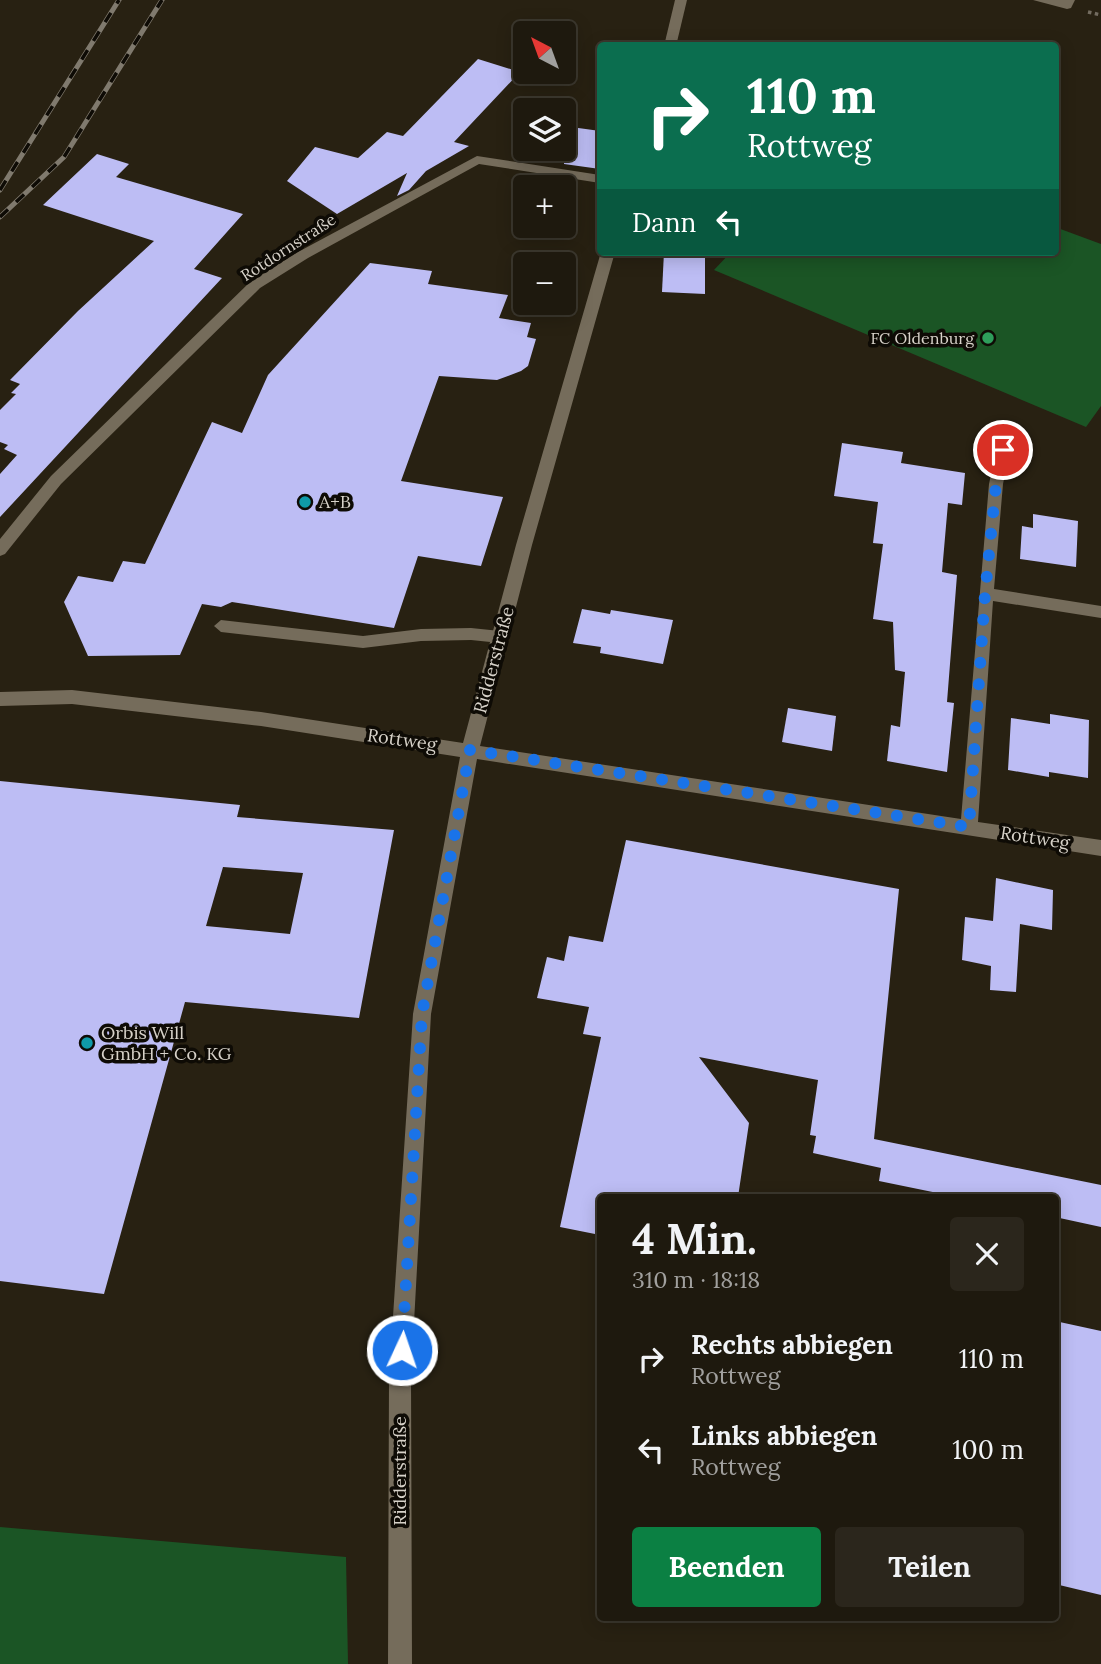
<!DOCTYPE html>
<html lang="de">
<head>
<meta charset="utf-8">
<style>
	body { margin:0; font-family:Lora,serif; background:#2b261c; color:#f1f3f6; height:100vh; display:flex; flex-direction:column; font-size:26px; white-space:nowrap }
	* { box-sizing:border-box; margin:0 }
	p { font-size:23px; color:#a1a09e }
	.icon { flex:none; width:38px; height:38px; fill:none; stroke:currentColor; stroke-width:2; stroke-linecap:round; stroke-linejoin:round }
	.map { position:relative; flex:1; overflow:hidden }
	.drawer { position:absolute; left:597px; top:1194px; width:462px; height:427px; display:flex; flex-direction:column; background:#1e190e; border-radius:7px; box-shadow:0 4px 18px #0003,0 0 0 2px #3c382e }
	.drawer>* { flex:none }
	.banner { position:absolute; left:597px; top:42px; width:462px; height:214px; border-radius:7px; box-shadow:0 4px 18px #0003,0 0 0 2px #3c382e; background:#0b6e4f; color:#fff; overflow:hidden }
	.needle { width:46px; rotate:319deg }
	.tools { position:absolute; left:513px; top:21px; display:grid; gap:14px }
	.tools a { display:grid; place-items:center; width:63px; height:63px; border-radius:7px; background:#1e190e; box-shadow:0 4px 18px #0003,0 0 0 2px #3c382e; font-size:35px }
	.pin { position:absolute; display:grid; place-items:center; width:60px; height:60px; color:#fff; margin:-30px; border:4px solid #fff; border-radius:50%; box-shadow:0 2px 7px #0007 }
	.me { position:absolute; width:77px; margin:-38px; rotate:3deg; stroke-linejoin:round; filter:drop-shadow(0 0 5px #0008) }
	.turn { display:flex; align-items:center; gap:24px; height:147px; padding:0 35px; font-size:32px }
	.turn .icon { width:91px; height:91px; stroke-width:2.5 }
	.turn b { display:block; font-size:49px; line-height:60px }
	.then { display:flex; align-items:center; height:66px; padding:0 35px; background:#0003; gap:14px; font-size:26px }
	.round { display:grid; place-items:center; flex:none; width:74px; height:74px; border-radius:7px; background:#2b261c }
	.summary { display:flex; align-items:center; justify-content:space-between; height:119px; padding:0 35px }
	h1 { font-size:42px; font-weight:700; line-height:52px }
	.button { display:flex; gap:14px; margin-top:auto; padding:14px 35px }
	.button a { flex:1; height:80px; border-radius:7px; background:#0b8043; color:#fff; font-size:28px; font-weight:700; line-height:80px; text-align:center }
	.button a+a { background:#2b261c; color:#f1f3f6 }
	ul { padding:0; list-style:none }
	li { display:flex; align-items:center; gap:21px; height:91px; padding:0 35px }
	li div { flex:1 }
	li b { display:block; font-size:26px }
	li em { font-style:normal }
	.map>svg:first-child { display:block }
	.green { fill:#1b5525 }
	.building { fill:#bdbdf4; fill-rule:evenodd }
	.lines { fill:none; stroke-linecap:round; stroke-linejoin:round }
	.path { stroke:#736c60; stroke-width:3.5; stroke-dasharray:3.5 3.5; stroke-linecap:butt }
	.lane { fill:#756c5b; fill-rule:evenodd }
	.street { fill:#756c5b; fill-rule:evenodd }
	.rail-casing { stroke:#807a6e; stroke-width:5 }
	.rail { stroke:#0e0b05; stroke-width:3.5; stroke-dasharray:11; stroke-linecap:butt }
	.route { stroke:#1a73e8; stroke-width:12; stroke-dasharray:0 21.6 }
	.leisure-dot { fill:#2e9e5b; stroke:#0e0b05; stroke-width:2.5 }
	.culture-dot { fill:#0f9aa8; stroke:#0e0b05; stroke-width:2.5 }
	.labels { text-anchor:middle; stroke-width:7; stroke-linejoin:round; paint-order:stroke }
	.far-street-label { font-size:16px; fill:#d7d2c9; stroke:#0e0b05 }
	.far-poi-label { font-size:16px; fill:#d7d2c9; stroke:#0e0b05; text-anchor:end }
	.poi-label { font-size:18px; fill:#d7d2c9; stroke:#0e0b05; text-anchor:start }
	.street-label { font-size:18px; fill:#d7d2c9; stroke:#0e0b05 }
</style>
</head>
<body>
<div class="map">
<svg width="1101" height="1664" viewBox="0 0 1101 1664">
	<rect width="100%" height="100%" fill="#282112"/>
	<!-- green -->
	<g class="green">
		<path d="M1055,227L1101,244V406L1086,427L714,270L731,252H1055Z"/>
		<path d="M0,1527L346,1557L348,1664H0Z"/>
	</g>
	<!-- building -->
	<g class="building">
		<path d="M478,59L520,72L454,142L469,146L426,171L409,190L397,196L407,173L337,214L287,181L315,147L358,158L387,132L403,136Z"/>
		<path d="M564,126L600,131V169L564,164Z"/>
		<path d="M97,154L129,164L116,177L243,214L194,269L222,278L0,517V474L17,455L4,449L8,445L0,442V410L16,394L11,393L20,384L10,380L78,311L154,241L43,205Z"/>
		<path d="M664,252H705V294L662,292Z"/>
		<path d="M370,263L432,271L428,284L508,295L499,318L531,323L527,337L536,339L528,366L521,371L497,380L439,376L401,481L503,497L481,566L418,556L394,628L232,602L221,607L202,604L180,655L88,656L64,602L78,576L113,582L123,561L145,564L212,422L242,433L268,375Z"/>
		<path d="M842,443L903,452L901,463L965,473L962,505L948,503L942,572L957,575L947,702L954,703L947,772L887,761L891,725L900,727L905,672L895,670L893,622L873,619L883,544L873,543L878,502L834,496Z"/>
		<path d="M1033,514L1078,521L1076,567L1020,559L1022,526L1033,528Z"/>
		<path d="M582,609L610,614L611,610L673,620L663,664L600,653L601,647L573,643Z"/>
		<path d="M788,708L836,716L832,751L782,742Z"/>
		<path d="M1050,714L1089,720L1088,778L1049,772V777L1008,770L1011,718L1050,724Z"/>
		<path d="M0,781L240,805L237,817L394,830L359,1018L185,1002L104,1294L0,1281ZM223,867L303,873L290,934L206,926Z"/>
		<path d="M626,840L899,889L874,1139L1101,1185V1227L1055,1217V1197H957L879,1181L881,1168L813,1153L816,1136L810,1135L818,1080L699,1057L749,1123L738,1197H600V1235L560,1227L601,1037L583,1034L589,1007L537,998L547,957L564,961L569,936L603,942Z"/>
		<path d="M996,878L1053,890L1052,930L1020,924L1016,992L990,990L991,966L962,960L965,917L993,921Z"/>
		<path d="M1055,1321L1101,1331V1595L1055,1584Z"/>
	</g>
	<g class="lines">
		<!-- path -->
		<path class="path" d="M1088,12L1101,15"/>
		<!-- lane -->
		<path class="lane" d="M221,620L363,636L421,629L471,628L500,631L507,637L500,643L471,640L421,641L363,648L221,632L214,626Z"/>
		<!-- street -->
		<g class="street">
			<path d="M675,0H687L676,46H664Z"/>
			<path d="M1033,0H1075L1071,8L1067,9Z"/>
			<path d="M477,156L600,175V183L479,164L308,258L260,288L61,484L5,554L0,556V539L51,476L250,282L298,252Z"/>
			<path d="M601,252H615L532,545L480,746L961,819L989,484L996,450L1003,445L1010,450L1003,484L994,589L1101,606V618L993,601L978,822L1101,840V856L477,759L431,1014L411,1377L412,1664H388L389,1377L413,1014L460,757L261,726L72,704L0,706V692L72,690L261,712L463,743L516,545Z"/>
		</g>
		<defs>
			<g id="rail">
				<path d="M0,190L119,0"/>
				<path d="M0,217L64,157L162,0"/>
			</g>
		</defs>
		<!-- rail casing -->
		<use href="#rail" class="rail-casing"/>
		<!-- rail -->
		<use href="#rail" class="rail"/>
	</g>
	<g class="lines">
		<!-- route -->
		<path class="route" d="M402,1350L422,1014L470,750L969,827L985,594L996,484L1003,450"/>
	</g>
	<!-- markers -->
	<circle class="leisure-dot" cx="988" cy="338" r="7"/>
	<g class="culture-dot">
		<circle cx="305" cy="502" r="7"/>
		<circle cx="87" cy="1043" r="7"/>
	</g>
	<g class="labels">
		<!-- far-street labels -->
		<g class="far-street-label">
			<text transform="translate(288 247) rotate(-33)" y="6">Rotdornstraße</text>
		</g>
		<!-- far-poi labels -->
		<g class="far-poi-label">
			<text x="974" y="344">FC Oldenburg</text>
		</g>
		<!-- poi labels -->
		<g class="poi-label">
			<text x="319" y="508">A+B</text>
			<text x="101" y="1039">Orbis Will<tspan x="101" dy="21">GmbH + Co. KG</tspan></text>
		</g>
		<!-- street labels -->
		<g class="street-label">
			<text transform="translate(494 660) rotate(-75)" y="6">Ridderstraße</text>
			<text transform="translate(402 740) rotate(8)" y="6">Rottweg</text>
			<text transform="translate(1035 838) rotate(9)" y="6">Rottweg</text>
			<text transform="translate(400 1471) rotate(-90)" y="6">Ridderstraße</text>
		</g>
	</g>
</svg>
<div class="tools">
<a><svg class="needle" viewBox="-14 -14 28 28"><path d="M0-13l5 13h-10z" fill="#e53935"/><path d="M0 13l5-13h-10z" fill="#a1a09e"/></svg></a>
<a><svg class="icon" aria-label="layers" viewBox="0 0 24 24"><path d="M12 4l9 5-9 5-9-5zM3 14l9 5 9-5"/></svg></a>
<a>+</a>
<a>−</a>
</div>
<div class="pin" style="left:1003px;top:450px;background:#d93025"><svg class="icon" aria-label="arrive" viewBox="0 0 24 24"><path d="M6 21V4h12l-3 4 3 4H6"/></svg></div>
<svg class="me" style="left:402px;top:1350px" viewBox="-20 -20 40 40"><circle r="17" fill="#1a73e8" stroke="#fff" stroke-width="3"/><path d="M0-11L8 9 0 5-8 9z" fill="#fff"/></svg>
<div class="banner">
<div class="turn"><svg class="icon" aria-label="right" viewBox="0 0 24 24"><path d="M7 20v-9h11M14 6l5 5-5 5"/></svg><div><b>110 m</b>Rottweg</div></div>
<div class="then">Dann<svg class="icon" aria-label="left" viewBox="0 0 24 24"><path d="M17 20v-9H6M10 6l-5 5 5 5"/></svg></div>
</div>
<section class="drawer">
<div class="summary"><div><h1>4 Min.</h1><p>310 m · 18:18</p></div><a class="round"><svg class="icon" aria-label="close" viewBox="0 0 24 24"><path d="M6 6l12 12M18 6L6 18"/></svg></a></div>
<ul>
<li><svg class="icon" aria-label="right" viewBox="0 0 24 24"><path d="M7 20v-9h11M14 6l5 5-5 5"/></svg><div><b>Rechts abbiegen</b><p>Rottweg</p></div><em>110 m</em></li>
<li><svg class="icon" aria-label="left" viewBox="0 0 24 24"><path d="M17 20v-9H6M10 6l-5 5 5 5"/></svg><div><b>Links abbiegen</b><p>Rottweg</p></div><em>100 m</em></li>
</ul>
<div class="button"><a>Beenden</a><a>Teilen</a></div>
</section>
</div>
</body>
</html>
